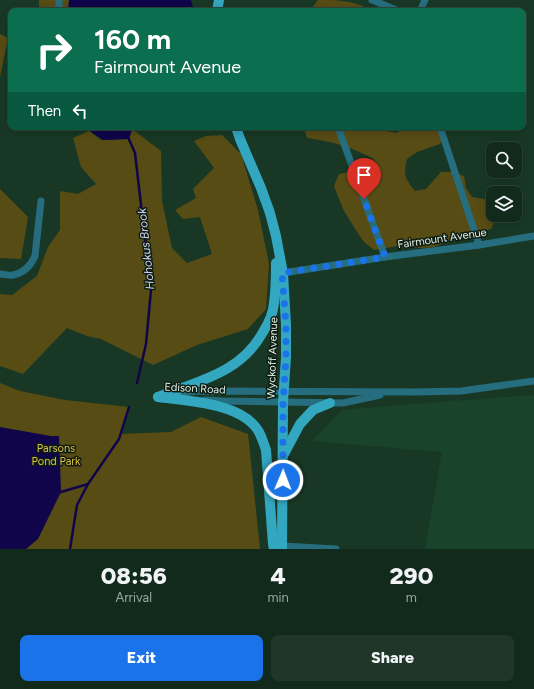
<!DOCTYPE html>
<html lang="en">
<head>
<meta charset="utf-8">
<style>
	body { margin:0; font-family:Figtree,sans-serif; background:#1f3629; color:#f1f3f6; height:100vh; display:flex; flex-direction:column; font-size:15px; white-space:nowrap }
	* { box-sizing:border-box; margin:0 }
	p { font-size:13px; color:#9ca7a3 }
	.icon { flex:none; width:22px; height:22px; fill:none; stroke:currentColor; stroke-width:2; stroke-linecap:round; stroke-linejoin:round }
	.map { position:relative; height:549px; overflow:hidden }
	.details { display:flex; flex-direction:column; background:#122a1c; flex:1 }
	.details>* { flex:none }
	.guide { position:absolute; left:8px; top:8px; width:518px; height:122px; border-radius:8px; box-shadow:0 2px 10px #0003,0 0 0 1px #31463b; background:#0b6e4f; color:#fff; overflow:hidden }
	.buttons { position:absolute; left:486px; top:142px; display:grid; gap:8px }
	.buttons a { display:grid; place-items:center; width:36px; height:36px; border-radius:8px; background:#122a1c; box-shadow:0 2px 10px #0003,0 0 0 1px #31463b; font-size:20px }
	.pin { position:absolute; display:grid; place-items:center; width:34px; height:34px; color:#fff; margin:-41px -17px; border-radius:50% 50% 50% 0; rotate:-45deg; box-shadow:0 0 4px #0007 }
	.pin .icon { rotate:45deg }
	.me { position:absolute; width:44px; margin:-22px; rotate:1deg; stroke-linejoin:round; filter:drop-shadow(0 0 3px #0008) }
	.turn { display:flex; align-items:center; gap:14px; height:84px; padding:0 20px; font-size:18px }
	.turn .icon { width:52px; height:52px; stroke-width:2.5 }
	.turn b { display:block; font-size:28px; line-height:34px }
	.then { display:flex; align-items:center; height:38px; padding:0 20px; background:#0003; gap:8px; font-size:15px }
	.eta { display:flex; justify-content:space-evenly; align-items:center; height:68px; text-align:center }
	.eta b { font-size:24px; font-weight:800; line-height:28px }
	.primary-button { display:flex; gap:8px; margin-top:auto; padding:8px 20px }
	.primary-button a { flex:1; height:46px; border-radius:8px; background:#1a73e8; color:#fff; font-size:16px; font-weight:800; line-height:46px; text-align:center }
	.primary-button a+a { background:#1f3629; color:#f1f3f6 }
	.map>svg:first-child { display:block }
	.built { fill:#1a432c }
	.green { fill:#584c15 }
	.water { fill:#10054b }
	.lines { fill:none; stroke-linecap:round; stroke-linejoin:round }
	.stream { stroke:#10054b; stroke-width:2.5 }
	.street { stroke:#266e7f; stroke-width:7 }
	.primary { stroke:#33a6c0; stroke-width:10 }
	.route { stroke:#1a73e8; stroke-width:7; stroke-dasharray:0 12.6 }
	.labels { text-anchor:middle; stroke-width:3; stroke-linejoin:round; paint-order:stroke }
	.street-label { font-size:11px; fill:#e0f2e6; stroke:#0e1c13 }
	.park-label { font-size:11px; fill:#dbc045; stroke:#0e1c13 }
	.water-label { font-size:12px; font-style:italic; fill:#d1d6ef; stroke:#0e1c13 }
</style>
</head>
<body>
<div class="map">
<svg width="534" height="549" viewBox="0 0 534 549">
	<rect width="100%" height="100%" fill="#183825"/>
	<!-- built -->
	<path class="built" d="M534,395V549H425L442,452L312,441L342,410L426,403Z"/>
	<!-- green -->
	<g class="green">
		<path d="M39,0H69L68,11H39Z"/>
		<path d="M318,0C335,0 357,0 370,11H310Z"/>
		<path d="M0,34L8,38L0,77Z"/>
		<path d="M304,127H385L386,131L397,133L404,127H442L446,134L440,144L417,152L407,159C403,175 405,178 415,191L426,189L441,172H453L464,176L466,188L472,197L484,199L492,207L493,215H495L496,218L491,229L468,233L456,237L446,242L434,247L422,248L398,246L374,250L364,242L357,232L343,209L334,186L339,174L349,172L360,174L370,179L381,181C380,173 379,167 374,160C372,157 367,156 364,154C343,145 330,141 307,138Z"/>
		<path d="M132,129L161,151L162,201L172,248L187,263L212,254L200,217L183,219L175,210L196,198L193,189L214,168L194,141L206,136L222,135L241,154L258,210L269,264L266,309L248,329L197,345L153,365L101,339L87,336L67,328L23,374L0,366V294L12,295L37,276L48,247L60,230V191L78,194L96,184L81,167L73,138L89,131L101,140L128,139Z"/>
		<path d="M0,189L28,217L21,259L0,258Z"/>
		<path d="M0,383L20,391L65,400L129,407L121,434L171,432L201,417L248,434L260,549H0Z"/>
	</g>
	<!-- water -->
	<g class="water">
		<path d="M69,0H191L194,11H68Z"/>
		<path d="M84,127H133L129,139L103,140Z"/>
		<path d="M0,427L51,436H59L61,492L38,539L26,549H0Z"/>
	</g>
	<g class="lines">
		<!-- stream -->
		<g class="stream">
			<path d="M128,137L135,153L151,290L146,344L137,383"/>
			<path d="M58,492H61L88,484"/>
			<path d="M70,549L77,505L88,484L119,439L129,407"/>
		</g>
		<!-- street -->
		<g class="street">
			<path d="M372,0L399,11"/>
			<path d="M59,11V0"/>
			<path d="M420,11L425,0"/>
			<path d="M338,127L385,257"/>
			<path d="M440,127L479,245"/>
			<path d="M283,273L385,257L479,245L534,236"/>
			<path d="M0,274C4,274 9,276 13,275C24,273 31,265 35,256L41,201"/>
			<path d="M173,394L196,391L416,392L461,391L534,381"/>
			<path d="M205,400L223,401L343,403L380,395"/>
			<path d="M282,546L336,549"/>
		</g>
		<!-- primary -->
		<g class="primary">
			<path d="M217,11L219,0"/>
			<path d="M236,127L240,139L261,188L270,213L276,236L283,273L286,325V357L283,402L282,549"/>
			<path d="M158,397C188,401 243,403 259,432C262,438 264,444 266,450L273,544L274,549"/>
			<path d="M158,397C198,381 241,373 263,332C269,323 273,314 274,303C276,290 276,276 276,263"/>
			<path d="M284,454L300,424L313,410L330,403"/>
		</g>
	</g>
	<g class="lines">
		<!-- route -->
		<path class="route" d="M283,480V402L286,357V325L282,273L385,257L364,199"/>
	</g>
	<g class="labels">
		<!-- street labels -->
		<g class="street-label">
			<text transform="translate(442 238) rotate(-8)" y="4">Fairmount Avenue</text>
			<text transform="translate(272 358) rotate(-88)" y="4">Wyckoff Avenue</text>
			<text transform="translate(195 388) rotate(3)" y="4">Edison Road</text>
		</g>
		<!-- park labels -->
		<g class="park-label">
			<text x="56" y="452">Parsons<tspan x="56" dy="13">Pond Park</tspan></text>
		</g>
		<!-- water labels -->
		<g class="water-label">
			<text transform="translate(146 249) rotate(-96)" y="4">Hohokus Brook</text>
		</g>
	</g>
</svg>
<div class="buttons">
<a><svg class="icon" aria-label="search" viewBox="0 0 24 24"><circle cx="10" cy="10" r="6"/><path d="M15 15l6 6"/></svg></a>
<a><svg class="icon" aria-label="layers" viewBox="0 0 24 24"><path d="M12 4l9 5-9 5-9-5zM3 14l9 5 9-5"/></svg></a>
</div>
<div class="pin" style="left:364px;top:199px;background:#d93025"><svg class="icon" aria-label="arrive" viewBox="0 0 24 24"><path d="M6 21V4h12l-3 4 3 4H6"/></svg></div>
<svg class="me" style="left:283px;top:480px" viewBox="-20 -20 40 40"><circle r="17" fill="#1a73e8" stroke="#fff" stroke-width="3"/><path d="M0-11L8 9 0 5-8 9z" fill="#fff"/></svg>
<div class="guide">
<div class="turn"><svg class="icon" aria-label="right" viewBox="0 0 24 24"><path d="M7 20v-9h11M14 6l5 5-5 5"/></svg><div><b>160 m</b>Fairmount Avenue</div></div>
<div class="then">Then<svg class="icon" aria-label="left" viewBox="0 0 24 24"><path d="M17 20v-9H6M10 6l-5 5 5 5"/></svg></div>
</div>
</div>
<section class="details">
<div class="eta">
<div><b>08:56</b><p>Arrival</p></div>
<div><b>4</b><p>min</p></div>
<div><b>290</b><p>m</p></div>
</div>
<div class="primary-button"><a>Exit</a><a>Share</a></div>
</section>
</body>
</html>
